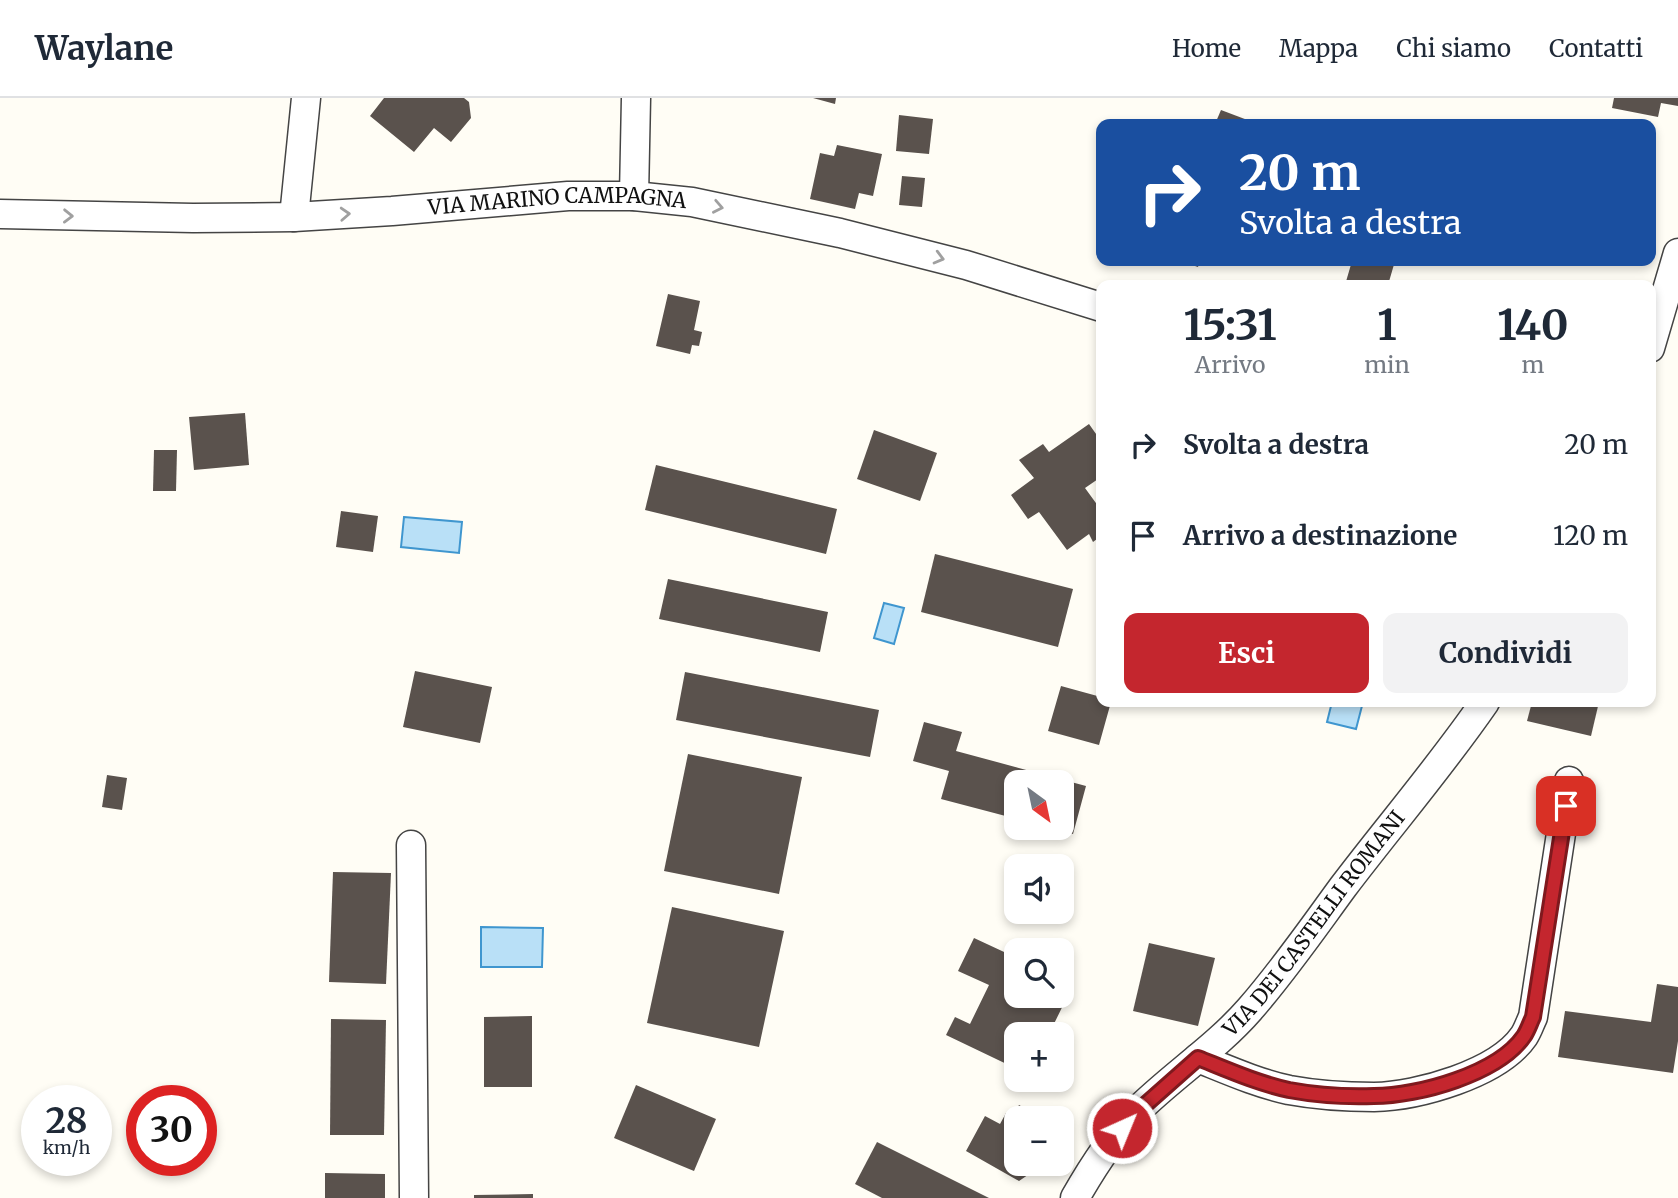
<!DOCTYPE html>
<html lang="it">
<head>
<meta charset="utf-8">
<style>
	body { margin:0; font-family:Merriweather,serif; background:#f2f2f3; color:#1f2937; height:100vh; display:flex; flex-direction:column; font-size:26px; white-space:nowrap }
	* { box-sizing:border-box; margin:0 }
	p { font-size:23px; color:#747a83 }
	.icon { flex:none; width:38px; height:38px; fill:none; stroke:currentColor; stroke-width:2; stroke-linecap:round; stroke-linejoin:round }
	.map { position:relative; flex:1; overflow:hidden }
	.panel { position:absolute; left:1096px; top:182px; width:560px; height:427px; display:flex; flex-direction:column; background:#fff; border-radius:14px; box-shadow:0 4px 10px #0003 }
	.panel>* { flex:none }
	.hud { position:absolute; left:1096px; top:21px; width:560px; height:147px; border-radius:14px; box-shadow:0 4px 10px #0003; background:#1a4fa0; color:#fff; overflow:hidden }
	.needle { width:46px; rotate:147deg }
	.fabs { position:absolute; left:1004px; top:672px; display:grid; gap:14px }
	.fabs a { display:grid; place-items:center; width:70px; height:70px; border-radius:14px; background:#fff; box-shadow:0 4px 10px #0003; font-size:35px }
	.speed { position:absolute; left:21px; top:987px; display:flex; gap:14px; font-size:35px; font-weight:700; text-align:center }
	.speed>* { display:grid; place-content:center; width:91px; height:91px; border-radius:50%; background:#fff; box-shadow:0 4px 10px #0003; line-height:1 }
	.speed small { font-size:18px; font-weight:400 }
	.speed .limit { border:10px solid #d22; background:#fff; color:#111 }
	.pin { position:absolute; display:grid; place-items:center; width:60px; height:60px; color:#fff; margin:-30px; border-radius:14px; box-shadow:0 4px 10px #0006 }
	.me { position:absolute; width:77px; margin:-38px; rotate:44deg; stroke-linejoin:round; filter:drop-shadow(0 0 5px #0008) }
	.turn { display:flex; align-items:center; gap:24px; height:147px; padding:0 28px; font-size:32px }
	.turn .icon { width:91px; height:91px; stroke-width:2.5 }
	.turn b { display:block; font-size:49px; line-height:60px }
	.eta { display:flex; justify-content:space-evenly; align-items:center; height:119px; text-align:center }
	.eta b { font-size:42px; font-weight:700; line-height:49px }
	.cta { display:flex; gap:14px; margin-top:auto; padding:14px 28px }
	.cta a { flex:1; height:80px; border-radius:14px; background:#c4262e; color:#fff; font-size:28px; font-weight:700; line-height:80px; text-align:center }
	.cta a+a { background:#f2f2f3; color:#1f2937 }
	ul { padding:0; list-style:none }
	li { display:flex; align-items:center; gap:21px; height:91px; padding:0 28px }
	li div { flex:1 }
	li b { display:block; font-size:26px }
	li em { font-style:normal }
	header { display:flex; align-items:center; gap:42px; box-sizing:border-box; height:98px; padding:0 35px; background:#fff; border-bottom:2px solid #e0e1e3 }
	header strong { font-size:33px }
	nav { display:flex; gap:38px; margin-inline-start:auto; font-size:24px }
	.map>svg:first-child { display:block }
	.water { fill:#b9e0f7; stroke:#3f96cf; stroke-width:2 }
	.building { fill:#5a524d }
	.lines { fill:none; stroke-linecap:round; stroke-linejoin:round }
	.street-casing { stroke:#444; stroke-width:31 }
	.street { stroke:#fff; stroke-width:28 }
	.oneway { stroke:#a0a0a0 }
	.route-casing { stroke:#7f191e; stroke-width:18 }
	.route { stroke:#c4262e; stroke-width:12 }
	.labels { text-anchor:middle; stroke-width:7; stroke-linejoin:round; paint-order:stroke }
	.street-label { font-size:21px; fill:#111; stroke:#fff }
</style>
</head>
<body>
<header>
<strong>Waylane</strong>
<nav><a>Home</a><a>Mappa</a><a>Chi siamo</a><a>Contatti</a></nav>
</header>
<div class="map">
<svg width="1678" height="1100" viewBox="0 0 1678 1100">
	<rect width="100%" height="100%" fill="#fffdf5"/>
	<!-- water -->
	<g class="water">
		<path d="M404,419L462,424L459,455L401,449Z"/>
		<path d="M884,505L904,510L894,546L874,540Z"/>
		<path d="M1332,604H1363L1356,631L1327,624Z"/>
		<path d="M481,829L543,830L542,869H481Z"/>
	</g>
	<!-- building -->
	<g class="building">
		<path d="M384,0H464L469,4L471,20L451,44L434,30L414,54L370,18Z"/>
		<path d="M813,0H836L835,6Z"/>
		<path d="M1614,0H1678V8L1661,5L1658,19L1612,10Z"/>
		<path d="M1221,12L1258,26H1215Z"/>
		<path d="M899,17L933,21L929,56L896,53Z"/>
		<path d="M837,47L882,56L873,98L859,95L855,111L810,101L820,55L834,58Z"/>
		<path d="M902,78L925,80L922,109L899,107Z"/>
		<path d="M1180,163H1200L1198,169Z"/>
		<path d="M1352,163H1395L1388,187H1345Z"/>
		<path d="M668,196L700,203L694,232L702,234L699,248L692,247L690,256L656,248Z"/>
		<path d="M245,315L249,367L194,372L189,319Z"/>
		<path d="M1089,326L1101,343V379L1085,390L1101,412V438L1093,444L1089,436L1067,452L1039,414L1028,421L1011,397L1034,380L1019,362L1043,346L1049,354Z"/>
		<path d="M874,332L937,355L920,403L857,381Z"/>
		<path d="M154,352H177L176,393H153Z"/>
		<path d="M656,367L837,411L826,456L645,412Z"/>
		<path d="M341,413L378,418L373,454L336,449Z"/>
		<path d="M935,456L1073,491L1058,549L921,514Z"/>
		<path d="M668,481L828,514L820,554L659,521Z"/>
		<path d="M415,573L492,589L480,645L403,629Z"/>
		<path d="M685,574L879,612L870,659L676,622Z"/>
		<path d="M1061,588L1101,599V604H1111L1099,647L1048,633Z"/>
		<path d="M1532,604H1599L1591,638L1527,623Z"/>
		<path d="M924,624L962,634L956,653L1086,688L1073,736L1053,731L1062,730V684H1017V721L941,701L949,673L913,663Z"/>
		<path d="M688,656L802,679L779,796L664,773Z"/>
		<path d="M107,677L127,680L122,712L102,709Z"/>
		<path d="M333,774L391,775L386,886L329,884Z"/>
		<path d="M672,809L784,833L759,949L647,925Z"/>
		<path d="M974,840L1017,860V898H1062V882L1073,887L1049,936H1017V971L946,937L955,919L970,926L989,887L958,873Z"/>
		<path d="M1149,845L1215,860L1198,928L1133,913Z"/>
		<path d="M1657,886L1678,889V943L1673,975L1558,959L1565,913L1651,924Z"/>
		<path d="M532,918V989H484V919Z"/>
		<path d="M331,921L386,922L384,1037H330Z"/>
		<path d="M636,987L716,1021L694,1073L614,1040Z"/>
		<path d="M1019,1007L1042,1020H1017V1066H1044L1019,1083L966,1053L985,1018L1000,1026L1006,1015L1012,1019Z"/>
		<path d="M877,1044L989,1100H882L855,1086Z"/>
		<path d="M325,1075L385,1076V1100H325Z"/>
		<path d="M533,1096V1100H474V1097Z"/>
	</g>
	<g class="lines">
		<defs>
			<g id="street">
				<path d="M634,98L636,0"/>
				<path id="s1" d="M0,116L193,120L294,119L392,113L568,98H634L692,104L840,135L966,167L1101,209"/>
				<path d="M294,119L306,0"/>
				<path d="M1650,250L1678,155"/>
				<path d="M411,747L414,1100"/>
				<path d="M1198,960C1228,972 1257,985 1289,992C1316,997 1346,999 1374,999C1418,998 1498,976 1524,938C1528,932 1530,925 1533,919L1569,683"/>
				<path id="s2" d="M1075,1100C1092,1070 1112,1039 1136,1014C1172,978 1216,950 1250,911C1284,872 1313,830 1343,789C1390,727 1441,668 1485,604"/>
			</g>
		</defs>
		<!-- street casing -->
		<use href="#street" class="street-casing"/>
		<!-- street -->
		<use href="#street" class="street"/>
	</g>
	<!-- one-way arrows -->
	<defs><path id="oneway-chevron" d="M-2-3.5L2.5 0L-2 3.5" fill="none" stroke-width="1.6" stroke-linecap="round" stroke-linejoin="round" transform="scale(1.75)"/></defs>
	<g class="oneway">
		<use href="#oneway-chevron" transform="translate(718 109) rotate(11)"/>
		<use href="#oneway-chevron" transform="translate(345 116) rotate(-3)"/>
		<use href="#oneway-chevron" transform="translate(68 118) rotate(1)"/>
		<use href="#oneway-chevron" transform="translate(939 160) rotate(15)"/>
	</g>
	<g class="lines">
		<defs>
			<path id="route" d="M1122,1030L1137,1014L1198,960C1228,972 1257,985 1289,992C1316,997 1346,999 1374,998C1418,998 1498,976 1524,938C1528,932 1530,925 1533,919L1566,708"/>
		</defs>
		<!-- route casing -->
		<use href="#route" class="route-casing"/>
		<!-- route -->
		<use href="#route" class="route"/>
	</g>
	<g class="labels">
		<!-- street labels -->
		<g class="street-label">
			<text dy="7" stroke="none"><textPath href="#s1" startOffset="558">VIA MARINO CAMPAGNA</textPath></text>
			<text dy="7" stroke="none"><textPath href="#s2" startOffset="366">VIA DEI CASTELLI ROMANI</textPath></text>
		</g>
	</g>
</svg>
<div class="fabs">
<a><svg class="needle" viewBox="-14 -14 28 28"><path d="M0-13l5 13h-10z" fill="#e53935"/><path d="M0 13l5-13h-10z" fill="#747a83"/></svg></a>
<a><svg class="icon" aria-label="sound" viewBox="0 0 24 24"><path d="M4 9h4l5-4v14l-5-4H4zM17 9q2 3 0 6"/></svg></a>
<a><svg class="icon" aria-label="search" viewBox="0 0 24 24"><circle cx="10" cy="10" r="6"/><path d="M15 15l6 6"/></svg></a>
<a>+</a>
<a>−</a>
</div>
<div class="speed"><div>28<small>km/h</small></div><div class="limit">30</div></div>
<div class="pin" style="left:1566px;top:708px;background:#d93025"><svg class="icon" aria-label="arrive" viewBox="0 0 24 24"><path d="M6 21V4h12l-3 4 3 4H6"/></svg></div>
<svg class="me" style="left:1122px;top:1030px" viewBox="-20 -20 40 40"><circle r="17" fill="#c4262e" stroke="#fff" stroke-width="3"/><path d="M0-11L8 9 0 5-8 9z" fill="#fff"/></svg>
<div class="hud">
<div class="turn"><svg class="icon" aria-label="right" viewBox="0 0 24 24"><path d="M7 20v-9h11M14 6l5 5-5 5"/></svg><div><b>20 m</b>Svolta a destra</div></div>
</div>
<section class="panel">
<div class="eta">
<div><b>15:31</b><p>Arrivo</p></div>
<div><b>1</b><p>min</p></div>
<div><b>140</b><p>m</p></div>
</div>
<ul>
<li><svg class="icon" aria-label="right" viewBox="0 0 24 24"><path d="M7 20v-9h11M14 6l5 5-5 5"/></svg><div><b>Svolta a destra</b></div><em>20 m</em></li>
<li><svg class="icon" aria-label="arrive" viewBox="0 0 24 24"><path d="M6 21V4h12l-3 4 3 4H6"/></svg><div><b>Arrivo a destinazione</b></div><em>120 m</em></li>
</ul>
<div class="cta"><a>Esci</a><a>Condividi</a></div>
</section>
</div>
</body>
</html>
